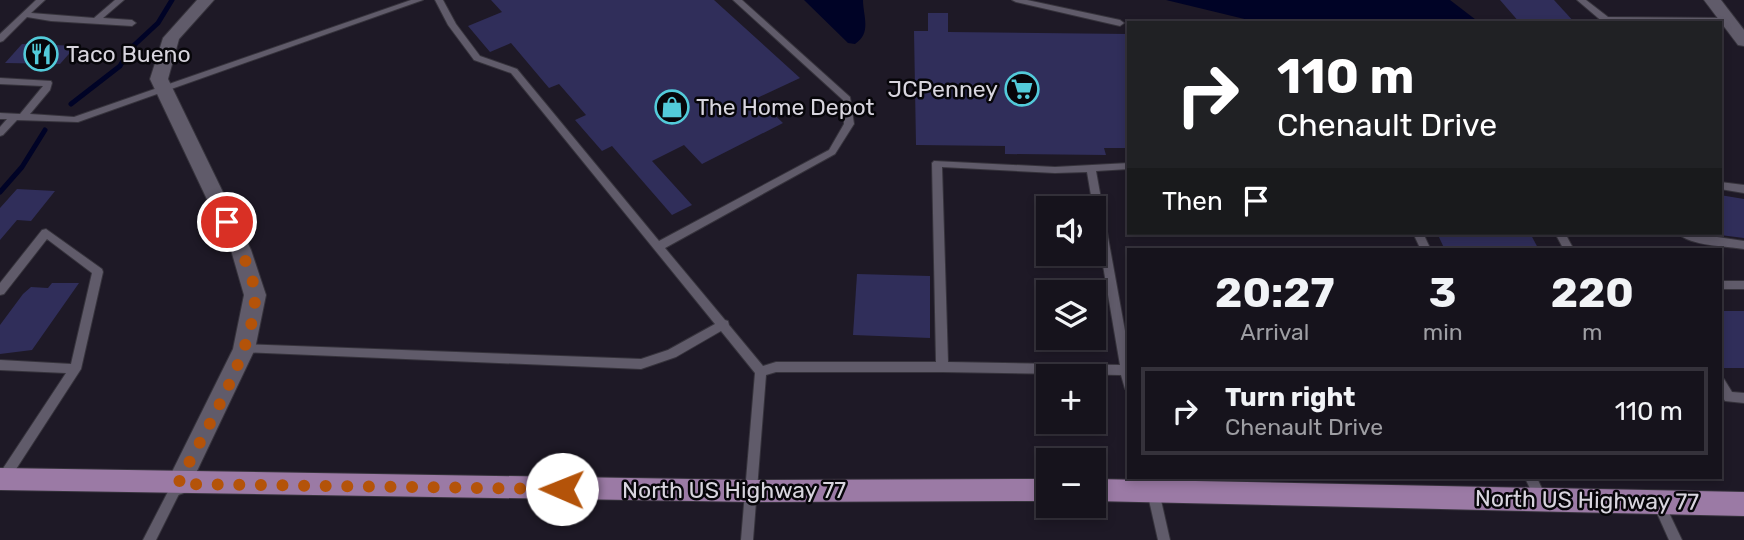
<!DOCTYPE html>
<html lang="en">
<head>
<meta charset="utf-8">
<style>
	body { margin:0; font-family:Rubik,sans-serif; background:#232029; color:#f1f3f6; height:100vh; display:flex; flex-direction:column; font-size:26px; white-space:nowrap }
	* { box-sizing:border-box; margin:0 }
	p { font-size:23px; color:#9e9ea3 }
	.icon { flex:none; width:38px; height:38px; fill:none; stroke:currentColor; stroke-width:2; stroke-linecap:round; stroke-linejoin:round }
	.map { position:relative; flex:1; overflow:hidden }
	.details { position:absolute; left:1127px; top:248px; width:595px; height:231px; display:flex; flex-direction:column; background:#16131c; border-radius:0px; box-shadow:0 4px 10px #0003,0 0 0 2px #35323b }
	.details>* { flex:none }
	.banner { position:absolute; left:1127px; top:21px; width:595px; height:214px; border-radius:0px; box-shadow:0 4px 10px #0003,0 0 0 2px #35323b; background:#202124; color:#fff; overflow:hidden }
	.buttons { position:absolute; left:1036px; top:196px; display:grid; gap:14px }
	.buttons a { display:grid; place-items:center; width:70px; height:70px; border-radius:0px; background:#16131c; box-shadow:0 4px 10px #0003,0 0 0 2px #35323b; font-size:35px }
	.pin { position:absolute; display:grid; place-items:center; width:60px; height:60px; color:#fff; margin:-30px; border:4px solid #fff; border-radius:50%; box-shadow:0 2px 7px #0007 }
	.me { position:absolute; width:77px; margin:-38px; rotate:271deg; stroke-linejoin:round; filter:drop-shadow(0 0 5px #0008) }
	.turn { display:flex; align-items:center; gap:24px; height:147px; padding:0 35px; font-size:32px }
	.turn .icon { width:91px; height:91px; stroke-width:2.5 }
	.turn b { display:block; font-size:49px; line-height:60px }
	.then { display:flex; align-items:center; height:66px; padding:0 35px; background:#0003; gap:14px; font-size:26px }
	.eta { display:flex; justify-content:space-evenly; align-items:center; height:119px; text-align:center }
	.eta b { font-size:42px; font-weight:700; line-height:49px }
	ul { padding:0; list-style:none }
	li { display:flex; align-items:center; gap:21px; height:88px; margin:0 14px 10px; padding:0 21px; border:4px solid #35323b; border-radius:0px }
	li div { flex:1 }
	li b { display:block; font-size:26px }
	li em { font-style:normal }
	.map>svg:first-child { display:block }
	.water { fill:#000326 }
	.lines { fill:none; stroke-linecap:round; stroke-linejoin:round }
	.stream { stroke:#000326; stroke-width:5 }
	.building { fill:#302e5a }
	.lane-casing { stroke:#36333c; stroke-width:2 }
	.street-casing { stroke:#36333c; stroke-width:2 }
	.primary-casing { stroke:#36333c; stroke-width:2 }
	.lane { fill:#605b6a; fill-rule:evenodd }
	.street { fill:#605b6a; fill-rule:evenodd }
	.primary { fill:#9b7aa5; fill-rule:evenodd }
	.route { stroke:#b45309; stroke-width:12; stroke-dasharray:0 21.6 }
	.labels { text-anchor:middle; stroke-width:5; stroke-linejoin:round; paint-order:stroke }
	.poi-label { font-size:23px; fill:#d8d5de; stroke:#07060a; text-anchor:start }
	.street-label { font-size:23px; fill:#d8d5de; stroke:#07060a }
</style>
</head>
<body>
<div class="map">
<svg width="1744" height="540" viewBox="0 0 1744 540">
	<rect width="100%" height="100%" fill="#1e1926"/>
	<!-- water -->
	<g class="water">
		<path d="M804,0H863C863,16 872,33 855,44L848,43Z"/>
		<path d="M1166,0H1450L1480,23H1261Z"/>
	</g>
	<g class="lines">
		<!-- stream -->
		<g class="stream">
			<path d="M71,104L120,66L130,49L158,23L172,0"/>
			<path d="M0,192L22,167L45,130"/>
		</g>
	</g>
	<!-- building -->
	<g class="building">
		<path d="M491,0H714L800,78L757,98L783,123L702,164L684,145L652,161L692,205L672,215L612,146L602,151L575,120L586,115L559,84L549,88L511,43L490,52L468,26L502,12Z"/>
		<path d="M1500,0H1554L1575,23H1520Z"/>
		<path d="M928,13H948V32L1129,34V148H1104L1106,155L1005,154V146L916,145L914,31H928Z"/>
		<path d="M22,44L54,45L76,46L60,64L5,63Z"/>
		<path d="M17,189L55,191L31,221L17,220L0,240V208Z"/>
		<path d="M1720,195L1744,199V238L1720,235Z"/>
		<path d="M1437,233H1530L1539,250H1445Z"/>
		<path d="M857,274L930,276V338L853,335Z"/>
		<path d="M52,283H79L32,350L0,354V325L23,294L31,287L48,288Z"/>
		<rect x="1720" y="311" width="24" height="57"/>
	</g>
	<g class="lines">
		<defs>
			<g id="lane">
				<path d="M36,0H45L31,13L94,18L115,0H124L103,18L132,20L136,23L132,26L51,21L27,17L3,41L0,42V34Z"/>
				<path d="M411,0H423L78,122L17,120L3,135L0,136V127L7,119H0V113L20,114L43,86L0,84V78L51,81L52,83L50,90L30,114L74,117Z"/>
				<path d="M435,0H443L456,24L480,56L517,69L659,241L829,150L844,124L843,100L733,0H742L850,97L854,124L835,154L665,248L725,320L728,321L729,325L763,366L776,362H936L932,163L934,161L1055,167L1129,163V169L1096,171L1129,353V391L1125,389L1121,375L942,372H776L766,375L753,540H741L755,373L721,331L676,357L641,369L240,352L238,349L240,346L244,344L641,359L668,350L715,324L511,73L474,60L448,25ZM942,167L1055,173L1087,172L1120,365L948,362Z"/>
				<path d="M1012,0H1027L1120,20L1124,23L1120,26L1016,2Z"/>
				<path d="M1577,0H1586L1608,17L1728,18L1732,21L1728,24L1604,23Z"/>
				<path d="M1720,182L1744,185V193L1720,189Z"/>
				<path d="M46,229L102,269L103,272L81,369L7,483L3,485L0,483V473L66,373L0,370V360L71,364L92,273L47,239L4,294L0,295V283L42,230Z"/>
				<path d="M1413,233H1423L1431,250H1421Z"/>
				<path d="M1555,233H1565L1574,250H1564Z"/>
				<path d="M1678,233H1690L1744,241V249C1726,246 1689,246 1678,233Z"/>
				<rect x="1720" y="281" width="24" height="8"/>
				<path d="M1720,377L1724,379L1732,392L1744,393V403L1725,401L1720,393Z"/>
				<path d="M178,478L182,480L184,484L156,540H143L174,480Z"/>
				<path d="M1144,478H1156L1170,540H1158Z"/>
				<path d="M1525,478H1537L1547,499L1545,503L1541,505L1537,503Z"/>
				<path d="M1658,496L1662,498L1682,540H1669L1652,502L1654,498Z"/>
			</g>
			<g id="street">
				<path d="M197,0H214L179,39L168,79L251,250L266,295L255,349L187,492L178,495L169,492L166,484L233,349L244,295L231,250L150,79L163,38Z"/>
				<path d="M1704,0H1721L1744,30V46L1738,45Z"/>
			</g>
			<g id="primary">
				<path d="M0,468L753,480L1048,479V501L753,502L0,490Z"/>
				<path d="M1094,479L1744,492V516L1094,501Z"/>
			</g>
		</defs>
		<!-- lane casing -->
		<use href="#lane" class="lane-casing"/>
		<!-- street casing -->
		<use href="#street" class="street-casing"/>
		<!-- primary casing -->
		<use href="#primary" class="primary-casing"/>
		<!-- lane -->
		<use href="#lane" class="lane"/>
		<!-- street -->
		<use href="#street" class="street"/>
		<!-- primary -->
		<use href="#primary" class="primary"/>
	</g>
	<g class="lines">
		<!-- route -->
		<path class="route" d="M227,222C236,241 255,276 255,296C255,350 203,434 178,484L562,489"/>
	</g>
	<!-- icons -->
	<defs>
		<symbol id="restaurant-ring" viewBox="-11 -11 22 22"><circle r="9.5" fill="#07060a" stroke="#53cbda" stroke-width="1.5"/><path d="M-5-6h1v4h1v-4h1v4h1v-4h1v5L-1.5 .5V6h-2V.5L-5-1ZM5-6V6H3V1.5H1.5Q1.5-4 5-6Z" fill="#53cbda"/></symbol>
		<symbol id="supermarket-ring" viewBox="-11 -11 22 22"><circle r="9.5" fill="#07060a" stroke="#53cbda" stroke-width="1.5"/><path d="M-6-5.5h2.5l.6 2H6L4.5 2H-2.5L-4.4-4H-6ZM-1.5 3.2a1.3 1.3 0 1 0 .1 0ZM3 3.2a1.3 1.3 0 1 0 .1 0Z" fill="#53cbda"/></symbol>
		<symbol id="shop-ring" viewBox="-11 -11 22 22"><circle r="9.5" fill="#07060a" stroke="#53cbda" stroke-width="1.5"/><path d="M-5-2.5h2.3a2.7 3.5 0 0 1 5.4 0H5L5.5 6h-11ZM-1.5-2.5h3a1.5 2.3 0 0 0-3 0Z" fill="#53cbda"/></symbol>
	</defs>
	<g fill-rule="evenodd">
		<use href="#restaurant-ring" x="22" y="35" width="38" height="38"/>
		<use href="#supermarket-ring" x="1003" y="70" width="38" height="38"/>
		<use href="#shop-ring" x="653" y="88" width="38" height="38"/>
	</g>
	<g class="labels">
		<!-- poi labels -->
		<g class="poi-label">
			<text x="66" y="62">Taco Bueno</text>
			<text x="998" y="97" text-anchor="end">JCPenney</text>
			<text x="696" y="115">The Home Depot</text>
		</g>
		<!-- street labels -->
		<g class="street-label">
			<text x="734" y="498">North US Highway 77</text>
			<text transform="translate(1587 500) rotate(1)" y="8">North US Highway 77</text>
		</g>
	</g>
</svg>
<div class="buttons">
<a><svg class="icon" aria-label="sound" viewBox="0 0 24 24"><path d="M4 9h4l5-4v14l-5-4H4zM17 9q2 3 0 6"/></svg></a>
<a><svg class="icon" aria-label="layers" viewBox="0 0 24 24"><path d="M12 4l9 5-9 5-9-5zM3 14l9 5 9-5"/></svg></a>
<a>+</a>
<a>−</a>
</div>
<div class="pin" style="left:227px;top:222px;background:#d93025"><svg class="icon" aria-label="arrive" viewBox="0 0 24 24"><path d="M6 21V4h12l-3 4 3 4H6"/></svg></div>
<svg class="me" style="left:562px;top:489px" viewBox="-20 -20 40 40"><circle r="19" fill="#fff"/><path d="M0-13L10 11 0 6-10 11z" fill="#b45309"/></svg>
<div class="banner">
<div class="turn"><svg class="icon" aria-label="right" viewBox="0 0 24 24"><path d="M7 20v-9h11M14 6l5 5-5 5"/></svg><div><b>110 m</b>Chenault Drive</div></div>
<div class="then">Then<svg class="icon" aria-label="arrive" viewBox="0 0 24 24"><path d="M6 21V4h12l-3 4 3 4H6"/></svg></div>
</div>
<section class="details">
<div class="eta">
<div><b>20:27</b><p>Arrival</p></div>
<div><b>3</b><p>min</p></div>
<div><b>220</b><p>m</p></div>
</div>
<ul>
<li><svg class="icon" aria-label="right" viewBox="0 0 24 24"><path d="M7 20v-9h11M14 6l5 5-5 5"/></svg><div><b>Turn right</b><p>Chenault Drive</p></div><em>110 m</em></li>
</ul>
</section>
</div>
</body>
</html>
